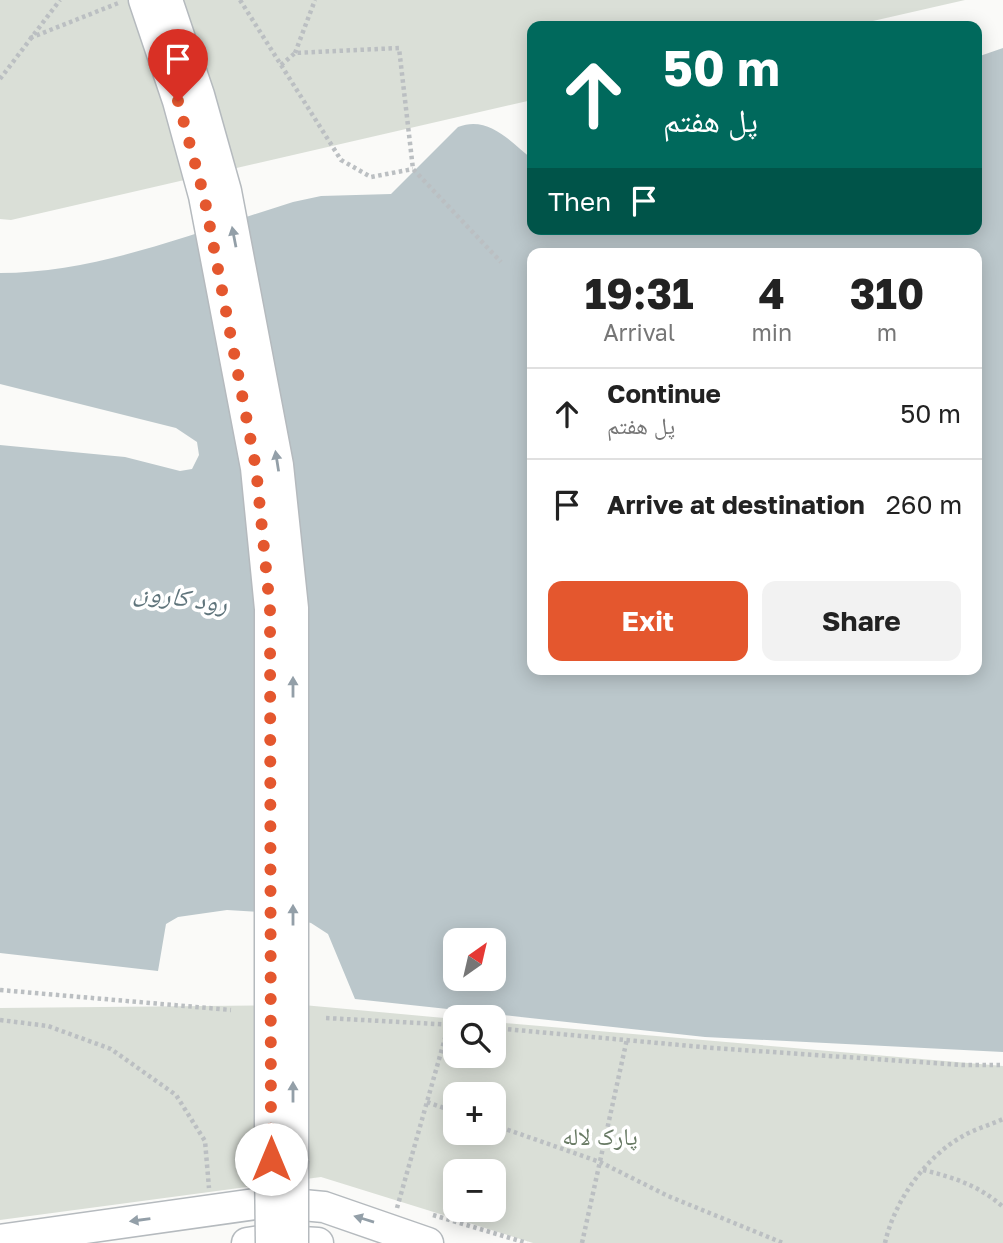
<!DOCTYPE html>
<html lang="en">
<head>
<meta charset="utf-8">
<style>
	body { margin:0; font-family:"Golos Text","Noto Naskh Arabic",sans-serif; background:#f2f2f2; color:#222; height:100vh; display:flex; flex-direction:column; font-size:26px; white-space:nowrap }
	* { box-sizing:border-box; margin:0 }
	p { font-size:23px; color:#767676 }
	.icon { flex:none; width:38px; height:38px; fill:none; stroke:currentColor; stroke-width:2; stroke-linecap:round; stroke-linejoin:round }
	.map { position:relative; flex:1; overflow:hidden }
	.details { position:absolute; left:527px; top:248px; width:455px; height:427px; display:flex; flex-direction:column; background:#fff; border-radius:14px; box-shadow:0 4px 18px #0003 }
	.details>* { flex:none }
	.top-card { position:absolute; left:527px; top:21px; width:455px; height:214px; border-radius:14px; box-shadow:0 4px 18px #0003; background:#00695c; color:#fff; overflow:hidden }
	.needle { width:46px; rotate:34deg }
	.tools { position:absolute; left:443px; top:928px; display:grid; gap:14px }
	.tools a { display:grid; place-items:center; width:63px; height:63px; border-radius:14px; background:#fff; box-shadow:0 4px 18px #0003; font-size:35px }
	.pin { position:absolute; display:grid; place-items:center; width:60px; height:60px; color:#fff; margin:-72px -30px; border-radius:50% 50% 50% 0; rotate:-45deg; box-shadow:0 0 7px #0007 }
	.pin .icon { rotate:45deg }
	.me { position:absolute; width:77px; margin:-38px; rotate:0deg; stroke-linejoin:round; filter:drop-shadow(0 0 5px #0008) }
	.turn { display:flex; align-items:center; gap:24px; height:147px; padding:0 21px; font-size:32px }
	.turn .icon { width:91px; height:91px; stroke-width:2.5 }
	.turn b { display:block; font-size:49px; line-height:60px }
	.then { display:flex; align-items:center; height:66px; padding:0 21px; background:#0003; gap:14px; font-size:26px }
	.eta { display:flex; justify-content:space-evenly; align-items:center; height:119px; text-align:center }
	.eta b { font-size:42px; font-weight:700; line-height:49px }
	.cta { display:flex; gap:14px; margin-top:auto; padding:14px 21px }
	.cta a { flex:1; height:80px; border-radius:14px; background:#e4572e; color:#fff; font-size:28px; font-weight:700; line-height:80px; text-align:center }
	.cta a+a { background:#f2f2f2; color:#222 }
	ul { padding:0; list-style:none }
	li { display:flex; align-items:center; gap:21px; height:91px; padding:0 21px; border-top:2px solid #e0e0e0 }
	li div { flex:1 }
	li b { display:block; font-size:26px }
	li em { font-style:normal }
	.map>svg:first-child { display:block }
	.green { fill:#dadfd7; fill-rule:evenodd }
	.water { fill:#bbc7cb; fill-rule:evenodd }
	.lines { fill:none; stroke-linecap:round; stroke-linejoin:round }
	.major-casing { stroke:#b5babe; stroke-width:33 }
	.path { stroke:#bbbfc2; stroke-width:4.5; stroke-dasharray:3.5 3.5; stroke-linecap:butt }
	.major { stroke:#fff; stroke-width:30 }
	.major-bridge-casing { stroke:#b5babe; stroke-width:33; stroke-linecap:butt }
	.major-bridge { stroke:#fff; stroke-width:30 }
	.oneway { fill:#939fa8 }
	.route { stroke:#e4572e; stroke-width:12; stroke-dasharray:0 21.6 }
	.labels { text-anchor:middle; stroke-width:7; stroke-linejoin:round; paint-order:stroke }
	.park-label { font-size:24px; fill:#687a64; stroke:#fff }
	.water-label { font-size:26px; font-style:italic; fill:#60757c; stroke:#fff }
</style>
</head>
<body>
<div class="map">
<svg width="1003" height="1243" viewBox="0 0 1003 1243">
	<rect width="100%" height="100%" fill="#fafaf8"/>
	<!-- green -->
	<g class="green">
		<path d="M0,0H965L851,26H532V100L11,220L0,219Z"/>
		<path d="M303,1005L455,1019V1055H494V1022L1003,1066V1243H533L321,1177L0,1220V1008ZM455,1094H494V1132H455ZM455,1171H494V1209H455Z"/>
	</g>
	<!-- water -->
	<path class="water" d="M1003,48V1052L705,1037L355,999L328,934L311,923L261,912L227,910L178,917L166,924L158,971L0,953V445L125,457L180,471L192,469L199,455L197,442L176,428L0,384V273C99,273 199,231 293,202L321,196L391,194L458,127C488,115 510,141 532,159V229H976L977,57ZM532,254H976V670H532ZM455,940H494V978H455Z"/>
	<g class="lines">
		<defs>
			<g id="major">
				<path d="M144,0L178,101L204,196L256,468L270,609V1159"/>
				<path d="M167,0L199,95L226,191L278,465L293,608V1161"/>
				<path d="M0,1240L270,1202L324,1207L428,1243"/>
				<path d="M247,1243L268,1240L318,1243"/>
			</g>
		</defs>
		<!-- major casing -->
		<use href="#major" class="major-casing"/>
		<!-- path -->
		<g class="path">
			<path d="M240,0L341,160L371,177L413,169"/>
			<path d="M30,38L121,2"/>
			<path d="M295,53L315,0"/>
			<path d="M281,65L295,53L399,48L413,169L501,262"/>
			<path d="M0,79L60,0"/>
			<path d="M0,990L231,1010"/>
			<path d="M326,1018L455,1025"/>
			<path d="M0,1020L48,1026L111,1049L176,1095L205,1141L209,1188"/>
			<path d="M494,1028L713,1048L962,1065H1003"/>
			<path d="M427,1102L455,1112"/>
			<path d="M494,1125L600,1162L668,1196L783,1243"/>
			<path d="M923,1170C953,1177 980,1186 1003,1207"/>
			<path d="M397,1208L449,1024"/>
			<path d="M433,1215L527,1243"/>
			<path d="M582,1243L627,1039"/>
			<path d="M885,1243C894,1202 925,1157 963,1136C975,1129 990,1125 1003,1119"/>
		</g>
		<!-- major -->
		<use href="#major" class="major"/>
		<defs>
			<g id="major-bridge">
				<path d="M270,1159L271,1243"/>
				<path d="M293,1161V1243"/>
			</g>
		</defs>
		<!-- major-bridge casing -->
		<use href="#major-bridge" class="major-bridge-casing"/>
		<!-- major-bridge -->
		<use href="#major-bridge" class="major-bridge"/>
	</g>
	<!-- one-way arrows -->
	<defs><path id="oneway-solid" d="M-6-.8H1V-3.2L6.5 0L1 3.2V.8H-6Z" transform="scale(1.75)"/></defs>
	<g class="oneway">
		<use href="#oneway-solid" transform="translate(234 237) rotate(-101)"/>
		<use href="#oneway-solid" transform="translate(277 461) rotate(-99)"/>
		<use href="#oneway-solid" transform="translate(293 687) rotate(-90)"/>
		<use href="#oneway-solid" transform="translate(293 915) rotate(-90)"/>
		<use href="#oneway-solid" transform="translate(293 1092) rotate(-90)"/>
		<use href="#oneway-solid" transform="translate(364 1219) rotate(-163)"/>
		<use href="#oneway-solid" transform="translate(140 1220) rotate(172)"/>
	</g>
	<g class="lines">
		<!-- route -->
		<path class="route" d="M178,101L204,196L256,468L270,609L271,1159"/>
	</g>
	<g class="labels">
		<!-- park labels -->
		<g class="park-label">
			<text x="600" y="1145">پارک لاله</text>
		</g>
		<!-- water labels -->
		<g class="water-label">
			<text transform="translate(181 597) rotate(8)" y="9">رود کارون</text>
		</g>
	</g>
</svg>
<div class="tools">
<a><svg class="needle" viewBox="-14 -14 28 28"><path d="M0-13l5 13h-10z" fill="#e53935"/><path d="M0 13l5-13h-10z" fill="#767676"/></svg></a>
<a><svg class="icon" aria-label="search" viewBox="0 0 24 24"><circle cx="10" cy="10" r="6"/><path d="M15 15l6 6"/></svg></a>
<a>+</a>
<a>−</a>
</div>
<div class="pin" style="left:178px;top:101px;background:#d93025"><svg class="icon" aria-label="arrive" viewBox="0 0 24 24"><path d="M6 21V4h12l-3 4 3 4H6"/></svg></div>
<svg class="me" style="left:271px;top:1159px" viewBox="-20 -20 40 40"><circle r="19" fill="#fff"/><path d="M0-13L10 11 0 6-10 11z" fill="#e4572e"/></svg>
<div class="top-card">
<div class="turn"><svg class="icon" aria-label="ahead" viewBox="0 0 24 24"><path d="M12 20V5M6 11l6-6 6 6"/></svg><div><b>50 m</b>پل هفتم</div></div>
<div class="then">Then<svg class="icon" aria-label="arrive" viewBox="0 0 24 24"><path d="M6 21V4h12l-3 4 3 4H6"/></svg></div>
</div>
<section class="details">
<div class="eta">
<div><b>19:31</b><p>Arrival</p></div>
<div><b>4</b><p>min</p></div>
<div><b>310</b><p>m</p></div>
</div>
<ul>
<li><svg class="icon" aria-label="ahead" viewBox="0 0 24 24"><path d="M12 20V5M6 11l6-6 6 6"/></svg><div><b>Continue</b><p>پل هفتم</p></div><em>50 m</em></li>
<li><svg class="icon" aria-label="arrive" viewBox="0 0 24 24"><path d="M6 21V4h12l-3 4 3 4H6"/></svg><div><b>Arrive at destination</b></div><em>260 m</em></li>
</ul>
<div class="cta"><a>Exit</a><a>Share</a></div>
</section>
</div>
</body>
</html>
